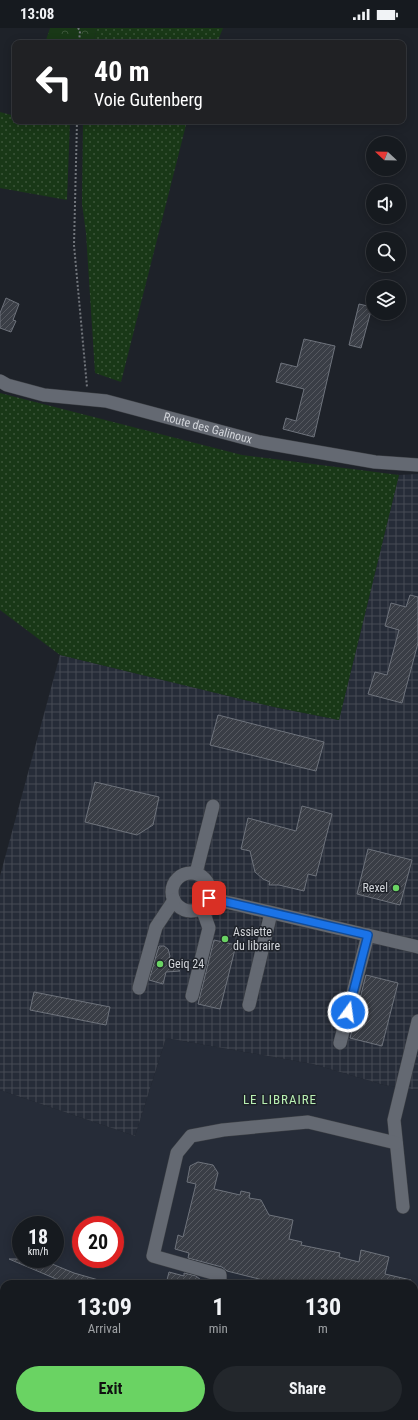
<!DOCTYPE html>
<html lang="en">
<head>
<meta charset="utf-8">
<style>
	body { margin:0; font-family:"Roboto Condensed",sans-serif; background:#23272c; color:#f1f3f6; height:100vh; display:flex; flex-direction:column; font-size:15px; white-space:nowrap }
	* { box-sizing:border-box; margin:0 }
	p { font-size:13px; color:#9ea1a4 }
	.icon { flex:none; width:22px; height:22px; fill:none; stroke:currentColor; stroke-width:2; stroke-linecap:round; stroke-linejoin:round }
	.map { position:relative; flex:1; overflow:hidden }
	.drawer { position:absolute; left:0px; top:1252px; width:418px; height:140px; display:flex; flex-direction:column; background:#161a1f; border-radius:12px 12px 0 0; box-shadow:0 2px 10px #0003,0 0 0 1px #35383d }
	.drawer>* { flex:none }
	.hud { position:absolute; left:12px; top:12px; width:394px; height:84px; border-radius:8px; box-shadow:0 2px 10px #0003,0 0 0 1px #35383d; background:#202124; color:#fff; overflow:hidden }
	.needle { width:26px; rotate:292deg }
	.tools { position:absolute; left:366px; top:108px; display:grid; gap:8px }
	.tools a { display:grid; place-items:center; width:40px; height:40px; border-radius:50%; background:#161a1f; box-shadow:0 2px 10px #0003,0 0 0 1px #35383d; font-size:20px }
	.speed { position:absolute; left:12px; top:1188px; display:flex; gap:8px; font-size:20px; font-weight:700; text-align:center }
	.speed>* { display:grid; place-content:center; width:52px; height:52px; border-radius:50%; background:#161a1f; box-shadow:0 2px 10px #0003,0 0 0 1px #35383d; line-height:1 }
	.speed small { font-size:10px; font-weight:400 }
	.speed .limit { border:6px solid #d22; background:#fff; color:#111 }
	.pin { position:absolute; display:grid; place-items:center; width:34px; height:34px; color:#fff; margin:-17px; border-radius:8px; box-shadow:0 2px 6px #0006 }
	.me { position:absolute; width:44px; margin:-22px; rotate:14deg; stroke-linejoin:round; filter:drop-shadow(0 0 3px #0008) }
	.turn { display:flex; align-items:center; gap:14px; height:84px; padding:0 16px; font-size:18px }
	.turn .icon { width:52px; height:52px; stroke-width:2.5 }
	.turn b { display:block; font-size:28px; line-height:34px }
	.eta { display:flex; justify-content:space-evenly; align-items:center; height:68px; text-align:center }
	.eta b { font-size:24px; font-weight:700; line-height:28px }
	.cta { display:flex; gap:8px; margin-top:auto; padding:8px 16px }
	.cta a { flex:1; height:46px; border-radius:24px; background:#6ad363; color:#111; font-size:16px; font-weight:700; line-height:46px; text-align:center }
	.cta a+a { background:#23272c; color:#f1f3f6 }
	.status { display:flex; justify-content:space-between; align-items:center; height:28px; padding:0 20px; background:#161a1f; direction:ltr }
	.status svg { height:11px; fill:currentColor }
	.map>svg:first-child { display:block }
	.built { fill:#262c38; fill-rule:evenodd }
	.industrial { fill:url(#industrial-grid) }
	.grass { fill:url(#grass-dots) }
	.forest { fill:url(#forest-crowns) }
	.building { fill:url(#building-hatch); stroke:#6e737c }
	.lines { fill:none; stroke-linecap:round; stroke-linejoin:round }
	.minor-casing { stroke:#3d4045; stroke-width:14 }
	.path { stroke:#72767c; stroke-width:2; stroke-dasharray:2 2; stroke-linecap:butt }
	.minor { stroke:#646972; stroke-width:13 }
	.route-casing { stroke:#114b97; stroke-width:10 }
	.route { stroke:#1a73e8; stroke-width:7 }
	.poi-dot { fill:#6ad363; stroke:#1e2229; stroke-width:1.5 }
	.labels { text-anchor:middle; stroke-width:3; stroke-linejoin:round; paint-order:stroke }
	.street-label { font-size:12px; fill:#d2d5da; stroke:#1e2229 }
	.poi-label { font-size:12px; fill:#d2d5da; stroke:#1e2229; text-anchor:start }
	.neighbourhood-label { font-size:13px; letter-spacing:1px; fill:#b8efb2; stroke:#1e2229 }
</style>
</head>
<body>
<div class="status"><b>13:08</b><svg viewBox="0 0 49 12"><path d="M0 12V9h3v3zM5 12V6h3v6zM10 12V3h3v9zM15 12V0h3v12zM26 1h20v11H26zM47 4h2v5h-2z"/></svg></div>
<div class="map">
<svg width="418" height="1392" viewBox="0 0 418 1392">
	<defs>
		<pattern id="industrial-grid" width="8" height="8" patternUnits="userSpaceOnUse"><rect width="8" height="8" fill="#262c38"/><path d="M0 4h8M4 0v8" fill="none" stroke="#454a54"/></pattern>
		<pattern id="grass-dots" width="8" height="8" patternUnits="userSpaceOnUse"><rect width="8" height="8" fill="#193817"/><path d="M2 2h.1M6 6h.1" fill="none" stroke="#3a5438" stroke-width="1.8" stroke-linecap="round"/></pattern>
		<pattern id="forest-crowns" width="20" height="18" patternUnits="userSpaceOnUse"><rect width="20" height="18" fill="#193817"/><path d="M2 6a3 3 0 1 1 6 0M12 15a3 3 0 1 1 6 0" fill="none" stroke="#3a5438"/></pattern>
		<pattern id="building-hatch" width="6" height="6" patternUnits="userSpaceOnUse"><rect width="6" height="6" fill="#3a3e46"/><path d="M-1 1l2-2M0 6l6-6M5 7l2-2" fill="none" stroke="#565960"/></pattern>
	</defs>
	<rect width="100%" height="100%" fill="#1e2229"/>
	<!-- built -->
	<path class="built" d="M166,1010L313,1036L384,1057L418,1062V1392H0V1062L135,1108ZM21,1197H55V1231H21ZM81,1197H115V1231H81ZM4,1256H414V1388H4Z"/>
	<!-- industrial -->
	<path class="industrial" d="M418,446V1062L384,1057L313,1036L166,1010L135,1108L0,1062V848L60,627L274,679L339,692L399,447Z"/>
	<!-- grass -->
	<g class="grass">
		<path d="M97,0H223L217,15H93Z"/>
		<path d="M0,84L15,88V93H70L67,172L0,160Z"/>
		<path d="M83,93H187L121,354L95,345L86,205L82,176Z"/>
		<path d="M0,365L242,427L399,447L339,692L274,679L60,627L0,582Z"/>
	</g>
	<!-- forest -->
	<path class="forest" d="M50,0H97L93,15H45Z"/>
	<!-- building -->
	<g class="building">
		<path d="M6,270L19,276L13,292L16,293L11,304L0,300V285Z"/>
		<path d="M359,276L372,279L361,320L349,317Z"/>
		<path d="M304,311L335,318L314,409L283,401L286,390L296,393L304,361L276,354L281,335L297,339Z"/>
		<path d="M410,567L418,569V615L402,675L368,666L375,644L387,647L399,602L385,598L391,575L406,579Z"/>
		<path d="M218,687L324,714L316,743L210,717Z"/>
		<path d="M95,754L159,769L153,797L137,807L85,794Z"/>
		<path d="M302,778L332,786L316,848L308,846L304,863L279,857H269L270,854L263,851L255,844L250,823L241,821L248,790L296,803Z"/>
		<path d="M368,821L412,832L400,877L357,866Z"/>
		<path d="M214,912L236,917L220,981L198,976Z"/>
		<path d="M159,918H164L168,921L170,928L168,934L180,943L166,944L163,956L149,952Z"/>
		<path d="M366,947L398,955L382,1018L350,1010Z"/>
		<path d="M34,964L110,979L106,997L30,982Z"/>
		<path d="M198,1134L213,1137L218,1145L214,1161L240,1167L241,1163L250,1165L249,1170L261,1172L269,1187L293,1192L289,1211L302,1214L301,1217L340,1225L339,1229L359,1234L361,1222L389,1229L385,1246L411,1252V1256H266L267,1253L227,1243L222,1239L188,1230L189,1225L175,1221L178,1207L183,1209L196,1156L187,1154L190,1138Z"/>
		<path d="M9,1231H40L74,1245L102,1253V1256H68Z"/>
		<path d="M169,1244L184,1248V1245L196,1248L206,1256H166Z"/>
	</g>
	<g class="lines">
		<defs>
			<g id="minor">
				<path id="s1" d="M0,353L7,357L44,367L106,373L260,414L375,434L418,437"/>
				<path d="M196,845L213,778"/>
				<circle cx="191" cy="864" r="19"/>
				<path d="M209,870L418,919"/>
				<path d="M139,960L156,899L174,872"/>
				<path d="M192,968L209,900L202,880"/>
				<path d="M249,977L271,885"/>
				<path d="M340,1015L368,907"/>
				<path d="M403,1179L394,1092L418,993"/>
				<path d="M220,1256V1247L153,1228L177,1125L191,1108L223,1102L308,1094L396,1115"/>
				<path d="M227,1392L229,1388"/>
			</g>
		</defs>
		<!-- minor casing -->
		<use href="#minor" class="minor-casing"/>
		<!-- path -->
		<g class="path">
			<path d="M78,0L80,3L79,15"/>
			<path d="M77,93L74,217L87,359"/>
		</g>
		<!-- minor -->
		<use href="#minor" class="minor"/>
	</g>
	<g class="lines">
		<defs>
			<path id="route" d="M209,870L368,907L348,984"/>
		</defs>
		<!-- route casing -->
		<use href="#route" class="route-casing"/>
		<!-- route -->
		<use href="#route" class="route"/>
	</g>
	<!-- markers -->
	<g class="poi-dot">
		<circle cx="396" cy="860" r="4"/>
		<circle cx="225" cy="911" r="4"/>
		<circle cx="160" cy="936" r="4"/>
	</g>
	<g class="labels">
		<!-- street labels -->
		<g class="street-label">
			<text dy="4" stroke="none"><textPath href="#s1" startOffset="214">Route des Galinoux</textPath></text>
		</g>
		<!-- poi labels -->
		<g class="poi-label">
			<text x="388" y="864" text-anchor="end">Rexel</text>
			<text x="233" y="908">Assiette<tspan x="233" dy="14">du libraire</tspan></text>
			<text x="168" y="940">Geiq 24</text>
		</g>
		<!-- neighbourhood labels -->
		<g class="neighbourhood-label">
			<text x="280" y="1076">LE LIBRAIRE</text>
		</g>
	</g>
</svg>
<div class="tools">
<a><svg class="needle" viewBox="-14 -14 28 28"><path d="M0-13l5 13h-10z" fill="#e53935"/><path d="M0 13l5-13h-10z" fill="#9ea1a4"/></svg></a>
<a><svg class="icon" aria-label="sound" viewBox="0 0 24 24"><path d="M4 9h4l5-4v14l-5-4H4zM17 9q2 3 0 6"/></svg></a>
<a><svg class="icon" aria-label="search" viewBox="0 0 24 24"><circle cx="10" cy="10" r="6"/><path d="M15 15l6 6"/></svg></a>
<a><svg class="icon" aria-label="layers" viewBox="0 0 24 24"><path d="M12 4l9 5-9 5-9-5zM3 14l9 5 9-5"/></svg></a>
</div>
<div class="speed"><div>18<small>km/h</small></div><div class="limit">20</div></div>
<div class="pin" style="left:209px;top:870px;background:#d93025"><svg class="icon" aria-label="arrive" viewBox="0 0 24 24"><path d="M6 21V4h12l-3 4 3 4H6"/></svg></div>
<svg class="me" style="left:348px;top:984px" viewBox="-20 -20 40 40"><circle r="17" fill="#1a73e8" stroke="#fff" stroke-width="3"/><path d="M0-11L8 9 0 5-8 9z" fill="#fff"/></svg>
<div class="hud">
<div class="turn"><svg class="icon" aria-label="left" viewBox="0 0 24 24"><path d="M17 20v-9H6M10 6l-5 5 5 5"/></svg><div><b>40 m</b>Voie Gutenberg</div></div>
</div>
<section class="drawer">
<div class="eta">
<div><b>13:09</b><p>Arrival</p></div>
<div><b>1</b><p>min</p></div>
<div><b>130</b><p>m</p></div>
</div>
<div class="cta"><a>Exit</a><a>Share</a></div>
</section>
</div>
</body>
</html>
